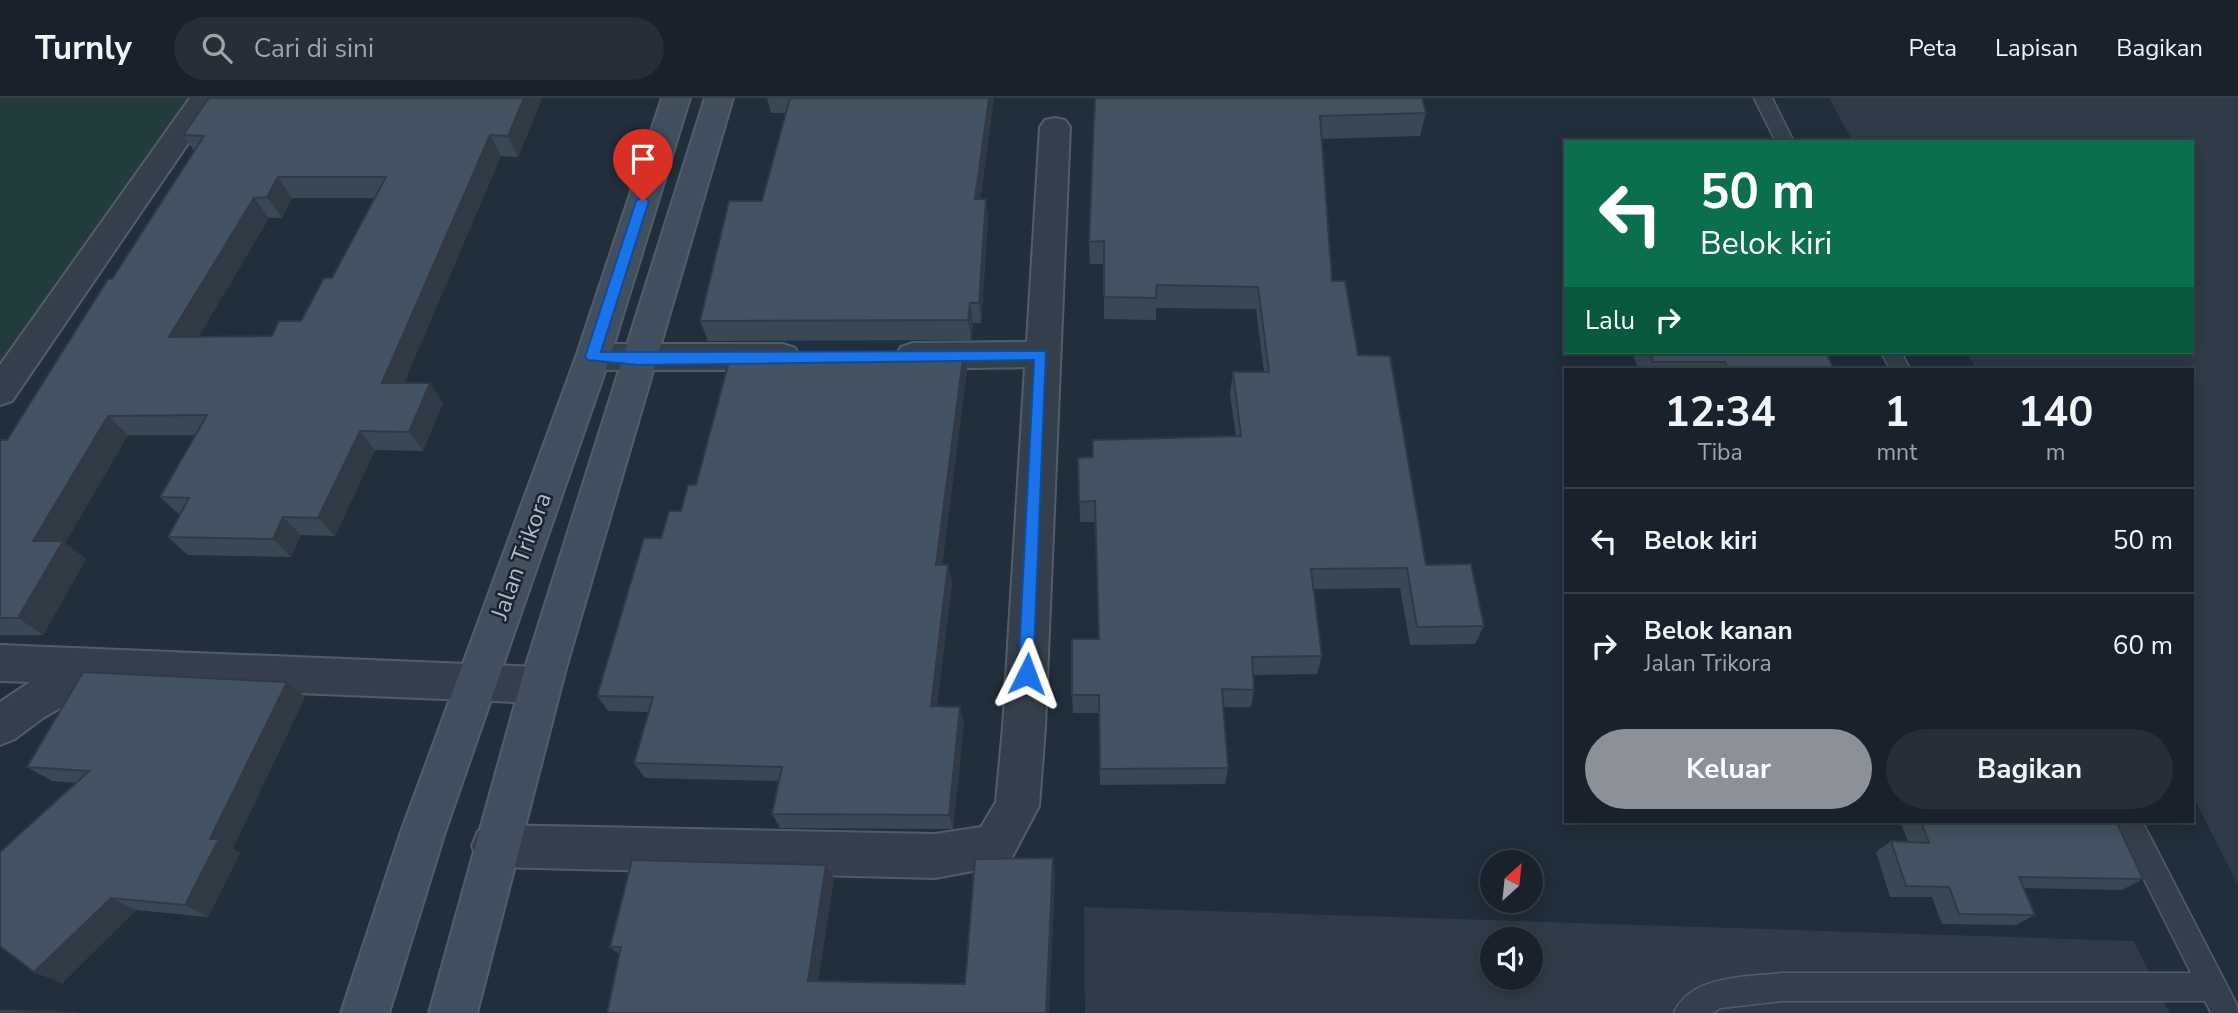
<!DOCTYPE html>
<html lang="id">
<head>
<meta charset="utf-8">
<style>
	body { margin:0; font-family:"Nunito Sans",sans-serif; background:#262f38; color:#f1f3f6; height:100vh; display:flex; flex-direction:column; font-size:26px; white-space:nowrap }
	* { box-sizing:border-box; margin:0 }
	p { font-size:23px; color:#9fa4a9 }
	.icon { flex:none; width:38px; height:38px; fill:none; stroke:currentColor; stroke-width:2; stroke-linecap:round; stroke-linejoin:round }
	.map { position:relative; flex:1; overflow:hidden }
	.drawer { position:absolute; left:1564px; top:270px; width:630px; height:455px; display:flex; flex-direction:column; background:#19222c; border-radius:0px; box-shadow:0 4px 18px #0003,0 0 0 2px #373f48 }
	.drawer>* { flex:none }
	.banner { position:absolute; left:1564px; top:42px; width:630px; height:214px; border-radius:0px; box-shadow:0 4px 18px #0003,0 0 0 2px #373f48; background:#0b6e4f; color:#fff; overflow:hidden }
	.needle { width:46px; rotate:27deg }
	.tools { position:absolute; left:1480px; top:752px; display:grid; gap:14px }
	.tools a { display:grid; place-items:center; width:63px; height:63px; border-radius:50%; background:#19222c; box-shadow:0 4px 18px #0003,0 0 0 2px #373f48; font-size:35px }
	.pin { position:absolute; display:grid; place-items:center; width:60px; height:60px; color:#fff; margin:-72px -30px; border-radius:50% 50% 50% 0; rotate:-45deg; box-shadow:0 0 7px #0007 }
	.pin .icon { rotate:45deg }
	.me { position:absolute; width:77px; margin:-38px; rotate:3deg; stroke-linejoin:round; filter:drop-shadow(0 0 5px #0008) }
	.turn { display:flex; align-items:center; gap:24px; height:147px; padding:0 21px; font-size:32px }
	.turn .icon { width:91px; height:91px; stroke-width:2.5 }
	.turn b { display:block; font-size:49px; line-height:60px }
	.then { display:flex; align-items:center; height:66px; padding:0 21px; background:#0003; gap:14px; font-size:26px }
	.eta { display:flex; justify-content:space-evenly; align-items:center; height:119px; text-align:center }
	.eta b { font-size:42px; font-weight:700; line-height:49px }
	.primary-button { display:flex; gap:14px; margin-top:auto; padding:14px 21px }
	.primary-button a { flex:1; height:80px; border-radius:42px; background:#8c9099; color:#fff; font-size:28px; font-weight:700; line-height:80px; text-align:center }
	.primary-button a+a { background:#262f38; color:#f1f3f6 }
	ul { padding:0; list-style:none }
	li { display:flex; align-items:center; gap:21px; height:105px; padding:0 21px; border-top:2px solid #373f48 }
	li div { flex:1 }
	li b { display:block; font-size:26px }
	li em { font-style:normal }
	header { display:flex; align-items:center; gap:42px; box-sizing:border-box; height:98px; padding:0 35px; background:#19222c; border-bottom:2px solid #373f48 }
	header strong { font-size:33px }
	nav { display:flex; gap:38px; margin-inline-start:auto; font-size:24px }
	.search { width:490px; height:63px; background:#262f38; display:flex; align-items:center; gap:18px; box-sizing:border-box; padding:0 24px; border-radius:38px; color:#9fa4a9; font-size:26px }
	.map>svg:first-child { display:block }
	.airport { fill:#2f3b48; fill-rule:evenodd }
	.green { fill:#233b3c }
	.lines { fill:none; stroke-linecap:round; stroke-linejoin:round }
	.lane-casing { stroke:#525d69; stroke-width:3 }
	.street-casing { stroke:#525d69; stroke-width:4 }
	.secondary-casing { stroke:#525d69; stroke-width:4 }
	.lane { fill:#353f4b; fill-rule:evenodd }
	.street { fill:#353f4b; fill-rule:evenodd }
	.secondary { fill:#424f5e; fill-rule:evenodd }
	.wall { fill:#3a4754; fill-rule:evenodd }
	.shaded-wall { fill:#303a45 }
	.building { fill:#445362; stroke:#303a45; stroke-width:2; fill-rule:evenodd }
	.route { fill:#1a73e8; stroke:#114b97; stroke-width:2 }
	.labels { text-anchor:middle; stroke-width:5; stroke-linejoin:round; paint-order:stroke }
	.street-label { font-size:24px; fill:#afbac7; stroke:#1a2430 }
</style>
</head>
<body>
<header>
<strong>Turnly</strong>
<div class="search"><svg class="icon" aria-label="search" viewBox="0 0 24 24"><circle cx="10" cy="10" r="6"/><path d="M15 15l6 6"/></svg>Cari di sini</div>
<nav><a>Peta</a><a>Lapisan</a><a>Bagikan</a></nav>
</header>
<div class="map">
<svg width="2238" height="915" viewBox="0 0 2238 915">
	<rect width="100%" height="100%" fill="#212e3b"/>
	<!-- airport -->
	<g class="airport">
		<path d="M1829,0H2238V787L2193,698V271H1976L1967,254H2193V44H1853Z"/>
		<path d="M1084,809L2134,843L2169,915H1085ZM1493,842H1531V880H1493Z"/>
	</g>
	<!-- green -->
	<path class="green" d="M0,0H189L0,268Z"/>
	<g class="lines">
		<defs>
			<g id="lane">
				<path d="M1754,0H1772L1794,44H1776Z"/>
				<path d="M1881,254H1901L1910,271H1890Z"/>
				<path d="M2115,723H2142L2236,905L2238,915H2211L2205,903H1782L1721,910L1713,915H1674C1690,877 1747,879 1782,875H2191Z"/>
			</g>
			<g id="street">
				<path d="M190,0H219L12,303L0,307V267Z"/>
				<path d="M1055,20L1065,22L1070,29L1045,629L1039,708L1010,763L994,769L935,780L494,769L478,763L472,748L478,733L494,727L935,736L981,729L996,704L1003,629L1025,269L913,271L901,267L896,258L901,249L913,245L1027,244L1040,29L1045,22Z"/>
				<path d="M593,246H783L795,250L800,259L795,268L783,272H593L581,268L576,259L581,250Z"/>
				<path d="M0,547L540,569L555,574L561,587L555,600L540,605L100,587L43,620L15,641L0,647V604L30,584L0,583Z"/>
			</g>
			<g id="secondary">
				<path d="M662,0H690L610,259L445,734L389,915H341L401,734L576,259Z"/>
				<path d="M705,0H733L566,570L477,915H429L525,570Z"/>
			</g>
		</defs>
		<!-- lane casing -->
		<use href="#lane" class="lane-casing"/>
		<!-- street casing -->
		<use href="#street" class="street-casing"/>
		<!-- secondary casing -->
		<use href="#secondary" class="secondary-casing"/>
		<!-- lane -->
		<use href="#lane" class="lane"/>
		<!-- street -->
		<use href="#street" class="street"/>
		<!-- secondary -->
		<use href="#secondary" class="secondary"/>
	</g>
	<!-- wall -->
	<g class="wall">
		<path d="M542,0L518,59L501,58L404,285L443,305L423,353L375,352L335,438L301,437L291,459L188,457L168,439L180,417L160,399L196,337H128L65,445L86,461L43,537H0V342H7L194,53L183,37ZM292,100H375L332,180L301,223L272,238H199L269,120H282Z"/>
		<path d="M767,0H994L980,101H986L988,122L981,225H973L971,242L708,243L700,223L762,103L786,15H771Z"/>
		<path d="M1095,0L1426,15L1420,38L1321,41L1332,183L1358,257L1426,467L1484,528L1475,546L1410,547L1400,490L1313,491L1322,558L1317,576L1253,577L1254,592L1251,609H1223L1228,670L1225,686L1100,687L1099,615H1073L1072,597L1099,541L1096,424H1080L1078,360L1093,359L1236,338L1230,296L1233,274H1264L1256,211L1156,210V222L1104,221V166H1090L1089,144Z"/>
		<path d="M1632,254H1826L1834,271H1638Z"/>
		<path d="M967,272L942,467H948L952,485L937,608L964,624L953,731L780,730L772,716L779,683L645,680L634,665L648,614L608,613L597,598L661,440L681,413L696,387Z"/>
		<path d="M305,599L233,750L240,755L208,819L136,812L62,885L34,874L76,685L52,683L27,669Z"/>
		<path d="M1900,723H2116L2143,781L2122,792L2024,790L2035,817L2016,827L1942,826L1932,799H1890L1876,754L1891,743L1908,744Z"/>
		<path d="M1055,774L1049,915L620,857L610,849L834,780L818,883L965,886Z"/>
	</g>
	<!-- shaded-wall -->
	<g class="shaded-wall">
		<path d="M524,0H542L518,59L508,38Z"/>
		<path d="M989,0H994L978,122L975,101Z"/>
		<path d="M490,37L501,58L396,304L382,285Z"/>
		<path d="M278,79L292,100L282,120L267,99Z"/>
		<path d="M254,100L269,120L187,258L169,239Z"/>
		<path d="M986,101L988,122L981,225L979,205Z"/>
		<path d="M970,205L973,225L971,242L968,222Z"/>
		<path d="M964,253L967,272L940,484L936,467Z"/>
		<path d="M430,285L443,305L423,353L409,334Z"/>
		<path d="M108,318L128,337L65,445L86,461L43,537L18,520L33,443Z"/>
		<path d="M360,333L375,352L335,438L318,420Z"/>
		<path d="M283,419L301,437L291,459L273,441Z"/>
		<path d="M948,467L952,485L935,624L931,608Z"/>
		<path d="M287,584L305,599L233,750L240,755L208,819L185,807L210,741Z"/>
		<path d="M960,609L964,624L953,731L949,717Z"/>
		<path d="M1053,760L1055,774L1049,915H1046Z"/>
		<path d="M826,767L834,780L816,894L808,883Z"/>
		<path d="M111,800L136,812L62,885L34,874Z"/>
	</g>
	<!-- building -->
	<g class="building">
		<path d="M209,0H524L508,38L490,37L382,285H430L409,334L360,333L318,420L283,419L273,441L168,439L189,400L160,399L207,317L108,318L33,443H63L18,520H0V342H7L108,181H112L204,38L183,37ZM278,79H386L332,180H324L301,223H279L272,238L169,239L254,100L267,99Z"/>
		<path d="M790,0H989L975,101H986L979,205H970L968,222L700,223L729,103H762Z"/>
		<path d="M1095,0H1422L1426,15L1320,18L1332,183H1345L1358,257L1390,258L1426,467L1471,466L1484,528L1417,529L1407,470L1311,471L1322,558L1252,559L1254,592L1222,591L1228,670L1100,671L1099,597H1072V541H1099L1095,403L1079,404L1078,360L1093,359V342L1241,338L1233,274H1269L1258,189L1157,187L1156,200L1104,199V143L1089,144Z"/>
		<path d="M1730,43L1731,44H1630Z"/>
		<path d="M964,253L936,467H948L931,608L960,609L949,717L772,716L782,669L634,665L653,599L597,598L644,440H661L669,413H681L688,387H696L731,256Z"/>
		<path d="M1650,254H1826L1834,271H1728L1725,264H1653Z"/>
		<path d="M83,574L287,584L210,741H219L185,807L111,800L34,874L0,848V754L89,673L27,669Z"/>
		<path d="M1921,723H2116L2143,781L2019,779L2035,817L1959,816L1949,789L1906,788L1891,743L1929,745Z"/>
		<path d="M1053,760L1046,915H607L621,849H610L632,762L826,767L808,883L965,886L975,761Z"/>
		<path d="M0,912L78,915H0Z"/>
	</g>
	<!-- route -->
	<path class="route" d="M643,99L649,103L601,254L1046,253L1033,581H1021L1018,576L1034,262L638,267L588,262L585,259L636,103Z"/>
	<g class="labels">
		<!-- street labels -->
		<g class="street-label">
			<text transform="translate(521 458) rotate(-70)" y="8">Jalan Trikora</text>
		</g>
	</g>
</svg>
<div class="tools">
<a><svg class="needle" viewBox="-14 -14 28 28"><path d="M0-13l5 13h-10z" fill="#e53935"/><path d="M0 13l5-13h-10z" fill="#9fa4a9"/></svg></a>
<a><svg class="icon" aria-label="sound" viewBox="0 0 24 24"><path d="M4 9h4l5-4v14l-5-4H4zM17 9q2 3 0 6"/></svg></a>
</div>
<div class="pin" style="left:643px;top:103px;background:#d93025"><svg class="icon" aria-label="arrive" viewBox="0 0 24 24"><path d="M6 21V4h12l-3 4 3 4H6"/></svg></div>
<svg class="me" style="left:1027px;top:576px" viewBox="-20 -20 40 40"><path d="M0-17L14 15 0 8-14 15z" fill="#1a73e8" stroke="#fff" stroke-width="4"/></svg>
<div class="banner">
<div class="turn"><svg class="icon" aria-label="left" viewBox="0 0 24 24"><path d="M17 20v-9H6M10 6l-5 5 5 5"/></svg><div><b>50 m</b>Belok kiri</div></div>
<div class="then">Lalu<svg class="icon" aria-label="right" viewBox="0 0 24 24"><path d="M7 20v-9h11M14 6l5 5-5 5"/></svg></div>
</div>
<section class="drawer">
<div class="eta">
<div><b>12:34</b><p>Tiba</p></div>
<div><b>1</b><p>mnt</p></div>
<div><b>140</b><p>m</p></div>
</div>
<ul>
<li><svg class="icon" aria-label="left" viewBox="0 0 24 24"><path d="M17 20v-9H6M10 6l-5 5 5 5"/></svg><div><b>Belok kiri</b></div><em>50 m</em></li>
<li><svg class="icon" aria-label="right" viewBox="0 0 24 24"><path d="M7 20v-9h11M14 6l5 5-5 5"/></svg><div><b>Belok kanan</b><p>Jalan Trikora</p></div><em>60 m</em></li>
</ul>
<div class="primary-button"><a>Keluar</a><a>Bagikan</a></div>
</section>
</div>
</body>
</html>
